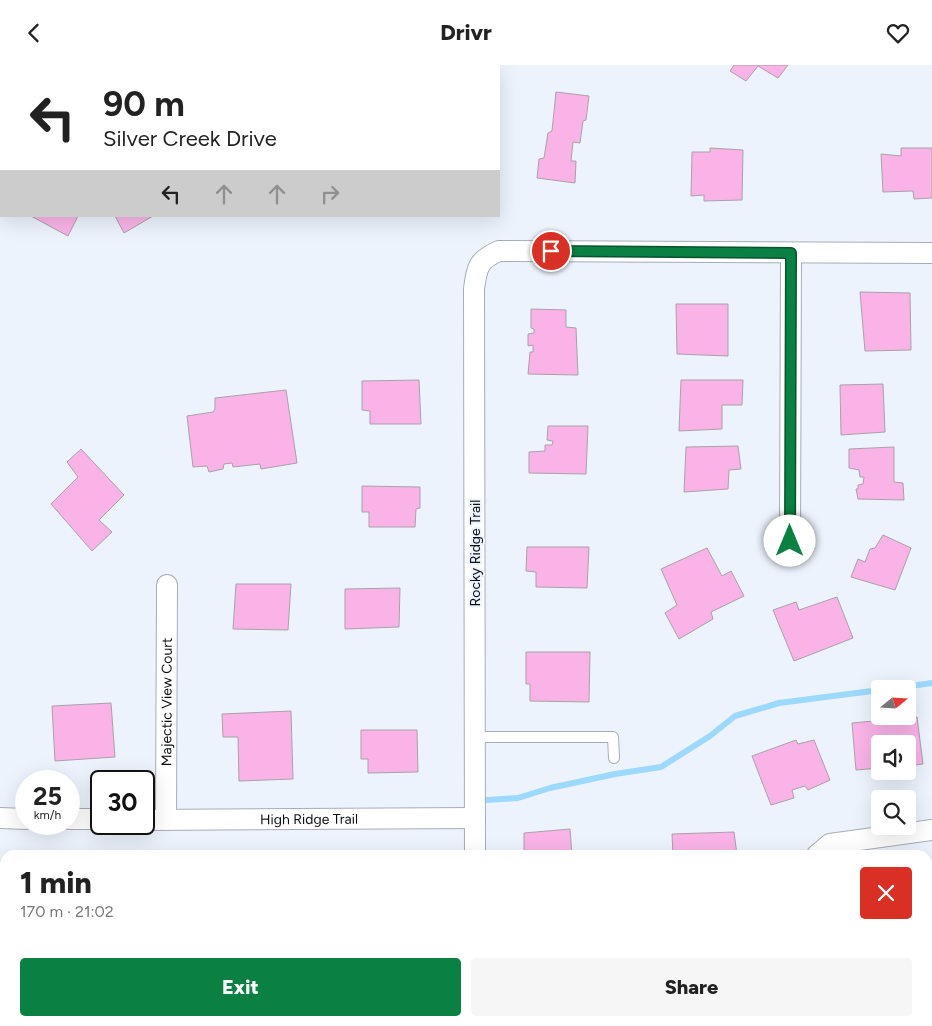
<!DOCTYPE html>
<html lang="en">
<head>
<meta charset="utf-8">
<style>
	body { margin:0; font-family:Figtree,sans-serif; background:#f6f6f6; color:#222; height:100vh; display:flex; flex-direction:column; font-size:19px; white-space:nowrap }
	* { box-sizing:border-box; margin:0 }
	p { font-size:16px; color:#767676 }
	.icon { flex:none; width:28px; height:28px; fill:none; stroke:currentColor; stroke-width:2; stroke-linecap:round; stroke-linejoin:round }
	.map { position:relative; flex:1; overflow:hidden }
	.panel { position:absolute; left:0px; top:785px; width:932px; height:176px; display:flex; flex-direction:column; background:#fff; border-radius:15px 15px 0 0; box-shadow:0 5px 20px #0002 }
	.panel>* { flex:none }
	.hud { position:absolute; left:0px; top:0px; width:500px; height:152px; box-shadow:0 5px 20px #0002; background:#fff; color:#222; overflow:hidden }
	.needle { width:32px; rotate:72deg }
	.controls { position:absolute; left:871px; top:615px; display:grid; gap:10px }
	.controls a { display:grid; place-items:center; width:45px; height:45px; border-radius:5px; background:#fff; box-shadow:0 5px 20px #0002; font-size:25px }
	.speed { position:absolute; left:15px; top:705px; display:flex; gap:10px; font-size:25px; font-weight:700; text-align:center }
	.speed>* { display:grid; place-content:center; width:65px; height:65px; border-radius:50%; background:#fff; box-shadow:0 5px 20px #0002; line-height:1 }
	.speed small { font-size:12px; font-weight:400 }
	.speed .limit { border:2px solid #111; border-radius:8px; background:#fff; color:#111 }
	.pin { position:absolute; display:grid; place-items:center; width:42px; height:42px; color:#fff; margin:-21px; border:2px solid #fff; border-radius:50%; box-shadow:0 1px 5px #0007 }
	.me { position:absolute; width:55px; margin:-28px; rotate:0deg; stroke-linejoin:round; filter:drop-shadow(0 0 4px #0008) }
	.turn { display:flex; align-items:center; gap:18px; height:105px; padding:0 20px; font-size:22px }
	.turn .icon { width:65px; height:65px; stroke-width:2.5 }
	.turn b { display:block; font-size:35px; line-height:42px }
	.lanes { display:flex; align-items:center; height:48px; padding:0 20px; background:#0003; justify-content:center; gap:25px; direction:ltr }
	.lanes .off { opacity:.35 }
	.round { display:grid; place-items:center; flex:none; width:52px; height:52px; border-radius:5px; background:#f6f6f6 }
	.summary { display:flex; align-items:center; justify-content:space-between; height:85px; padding:0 20px }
	h1 { font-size:30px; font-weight:800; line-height:38px }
	.button { display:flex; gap:10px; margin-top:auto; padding:10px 20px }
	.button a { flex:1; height:58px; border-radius:5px; background:#0b8043; color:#fff; font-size:20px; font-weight:800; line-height:58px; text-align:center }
	.button a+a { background:#f6f6f6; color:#222 }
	header { display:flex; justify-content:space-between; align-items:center; height:65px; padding:0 20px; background:#fff; font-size:22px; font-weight:800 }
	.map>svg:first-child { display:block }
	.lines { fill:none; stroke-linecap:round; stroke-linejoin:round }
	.stream { stroke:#9dd9fc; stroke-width:6 }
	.building { fill:#f9b3e7; stroke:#aaa1a8 }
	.lane-casing { stroke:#a7adb6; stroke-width:12 }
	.street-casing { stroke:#a7adb6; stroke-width:22 }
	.lane { stroke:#fff; stroke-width:10 }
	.street { stroke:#fff; stroke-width:20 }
	.route-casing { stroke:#07532c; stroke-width:12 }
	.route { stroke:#0b8043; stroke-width:9 }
	.labels { text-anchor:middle; stroke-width:4; stroke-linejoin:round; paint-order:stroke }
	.street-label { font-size:14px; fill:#090c0e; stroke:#ecf3fc }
</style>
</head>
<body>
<header><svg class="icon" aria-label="back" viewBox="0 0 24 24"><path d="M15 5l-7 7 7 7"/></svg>Drivr<svg class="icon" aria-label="heart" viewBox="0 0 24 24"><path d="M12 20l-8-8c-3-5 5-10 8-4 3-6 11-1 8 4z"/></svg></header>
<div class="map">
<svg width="932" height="961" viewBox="0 0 932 961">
	<rect width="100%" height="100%" fill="#ecf3fc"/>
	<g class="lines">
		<!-- stream -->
		<g class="stream">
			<path d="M890,624L932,618"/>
			<path d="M487,735L518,733L550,723L615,709L661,702L710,671L735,651L779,638L880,625"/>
		</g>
	</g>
	<!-- building -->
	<g class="building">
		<path d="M0,0H31L1,1V21Z"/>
		<path d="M734,0H788L778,13L758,1L746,16L730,6Z"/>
		<path d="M556,27L589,31L586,55L583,56L580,78L573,77L571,96H576L575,118L537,113L539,94L544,93L548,68L552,66Z"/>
		<path d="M710,83L743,85L742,135L704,136V130L691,131L692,87H710Z"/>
		<path d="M901,83H932V133L914,134L913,126L883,127L881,89L901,91Z"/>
		<path d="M31,151H78L68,171Z"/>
		<path d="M115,151H153L124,168Z"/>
		<path d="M860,227L910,228L911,285L865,286Z"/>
		<path d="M676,239H728V291L677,289Z"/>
		<path d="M531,244L566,245V262L576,263L578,310L528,309L530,287H533V280L528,281V269L534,268V264L531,263Z"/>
		<path d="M419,315L421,359H370V346L362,345V316Z"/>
		<path d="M681,315H743L742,340H722V364L679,366Z"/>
		<path d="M883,319L885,367L841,370L840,320Z"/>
		<path d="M286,325L297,398L261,404L260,399L233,402L232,398L224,399L223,404L209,407L207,401L193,402L187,351L213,347L215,344V333Z"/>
		<path d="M548,361H588L586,409L529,408V387L545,386V380H552L553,376L547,375Z"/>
		<path d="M738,381L741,404L729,405L728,424L684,427L686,382Z"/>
		<path d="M894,382V417L903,418L904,435L858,434L856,424H858V420L863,419L864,412H860L859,405L849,403V384Z"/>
		<path d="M81,384L124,430L99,455L112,467L92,486L51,439L78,412L67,397Z"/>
		<path d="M362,421L420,422V443L416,444L415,462H369V447H362Z"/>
		<path d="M883,470L911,483L895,525L851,512L858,494L865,497L870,484L875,483Z"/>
		<path d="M527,482H589L587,523L536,522V507L526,506Z"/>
		<path d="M707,483L722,511L731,506L744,531L711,547L713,554L679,574L665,548L677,540L661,504Z"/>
		<path d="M236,519H291L288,565L233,564Z"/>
		<path d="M400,523L399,562L345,564V524Z"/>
		<path d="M837,532L853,573L794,596L773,545L796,537L799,545Z"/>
		<path d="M526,587H590L589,637L530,636V619H526Z"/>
		<path d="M111,638L115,692L55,696L52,641Z"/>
		<path d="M291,646L293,714L239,716L238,672H223L222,649Z"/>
		<path d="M917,652L923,699L908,701V679H880V703L856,705L852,658Z"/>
		<path d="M361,665H417L418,707L368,708V694H361Z"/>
		<path d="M796,675L798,679L814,675L830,715L808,725L805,721L792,725L794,733L771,740L752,691Z"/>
		<path d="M570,764L572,790H524V768Z"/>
		<path d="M734,767L737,790H673L672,769Z"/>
		<path d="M0,815H5V855L0,856Z"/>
		<path d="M928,839L932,840V890H928Z"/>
		<rect x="285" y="956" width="47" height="5"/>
		<path d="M366,956H416L417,961H366Z"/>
		<rect x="546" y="956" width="46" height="4"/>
	</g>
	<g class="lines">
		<defs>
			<path id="lane" d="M475,672H613L614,693"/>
			<g id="street">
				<path d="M201,1L202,0"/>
				<path d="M790,476L791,188"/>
				<path d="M0,753L26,754"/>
				<path d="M69,754H101"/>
				<path id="s1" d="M144,755L475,753"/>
				<path id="s2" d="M166,755L167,520"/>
				<path d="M475,790L474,224C477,202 478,195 499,186L932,188"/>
				<path d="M817,790L830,779L932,765"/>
				<path d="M473,961V956"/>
			</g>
		</defs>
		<!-- lane casing -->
		<use href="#lane" class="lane-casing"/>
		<!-- street casing -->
		<use href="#street" class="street-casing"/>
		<!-- lane -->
		<use href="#lane" class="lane"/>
		<!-- street -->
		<use href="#street" class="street"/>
	</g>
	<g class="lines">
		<defs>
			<path id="route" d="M551,186L791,188L790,476"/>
		</defs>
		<!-- route casing -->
		<use href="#route" class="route-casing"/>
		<!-- route -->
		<use href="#route" class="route"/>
	</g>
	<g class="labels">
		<!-- street labels -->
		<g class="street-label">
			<text transform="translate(475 488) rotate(-90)" y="5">Rocky Ridge Trail</text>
			<text dy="5" stroke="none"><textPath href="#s2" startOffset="118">Majectic View Court</textPath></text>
			<text dy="5" stroke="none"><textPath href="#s1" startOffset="165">High Ridge Trail</textPath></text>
		</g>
	</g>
</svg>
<div class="controls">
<a><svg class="needle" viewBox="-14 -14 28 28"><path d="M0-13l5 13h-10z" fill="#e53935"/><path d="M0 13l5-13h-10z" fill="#767676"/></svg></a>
<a><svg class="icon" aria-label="sound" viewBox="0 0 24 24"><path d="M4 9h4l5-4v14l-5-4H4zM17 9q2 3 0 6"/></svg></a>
<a><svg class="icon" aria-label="search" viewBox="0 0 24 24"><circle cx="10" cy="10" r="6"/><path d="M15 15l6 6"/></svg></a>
</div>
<div class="speed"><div>25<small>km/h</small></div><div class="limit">30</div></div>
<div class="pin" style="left:551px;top:186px;background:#d93025"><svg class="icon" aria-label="arrive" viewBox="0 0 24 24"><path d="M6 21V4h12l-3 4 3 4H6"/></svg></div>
<svg class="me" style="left:790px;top:476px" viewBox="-20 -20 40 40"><circle r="19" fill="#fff"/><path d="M0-13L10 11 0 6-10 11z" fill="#0b8043"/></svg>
<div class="hud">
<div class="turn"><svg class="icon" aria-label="left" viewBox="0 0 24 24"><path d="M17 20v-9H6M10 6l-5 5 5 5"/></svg><div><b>90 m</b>Silver Creek Drive</div></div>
<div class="lanes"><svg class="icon" aria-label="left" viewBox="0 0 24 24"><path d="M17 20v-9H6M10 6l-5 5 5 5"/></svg><svg class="icon off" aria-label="ahead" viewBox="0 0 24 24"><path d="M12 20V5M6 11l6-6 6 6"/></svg><svg class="icon off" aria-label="ahead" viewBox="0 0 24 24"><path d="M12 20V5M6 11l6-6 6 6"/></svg><svg class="icon off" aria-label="right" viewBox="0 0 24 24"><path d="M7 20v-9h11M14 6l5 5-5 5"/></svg></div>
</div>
<section class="panel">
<div class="summary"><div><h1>1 min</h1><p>170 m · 21:02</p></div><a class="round" style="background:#d93025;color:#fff"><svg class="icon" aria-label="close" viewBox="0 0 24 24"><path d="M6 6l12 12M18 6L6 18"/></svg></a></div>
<div class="button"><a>Exit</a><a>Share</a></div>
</section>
</div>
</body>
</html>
